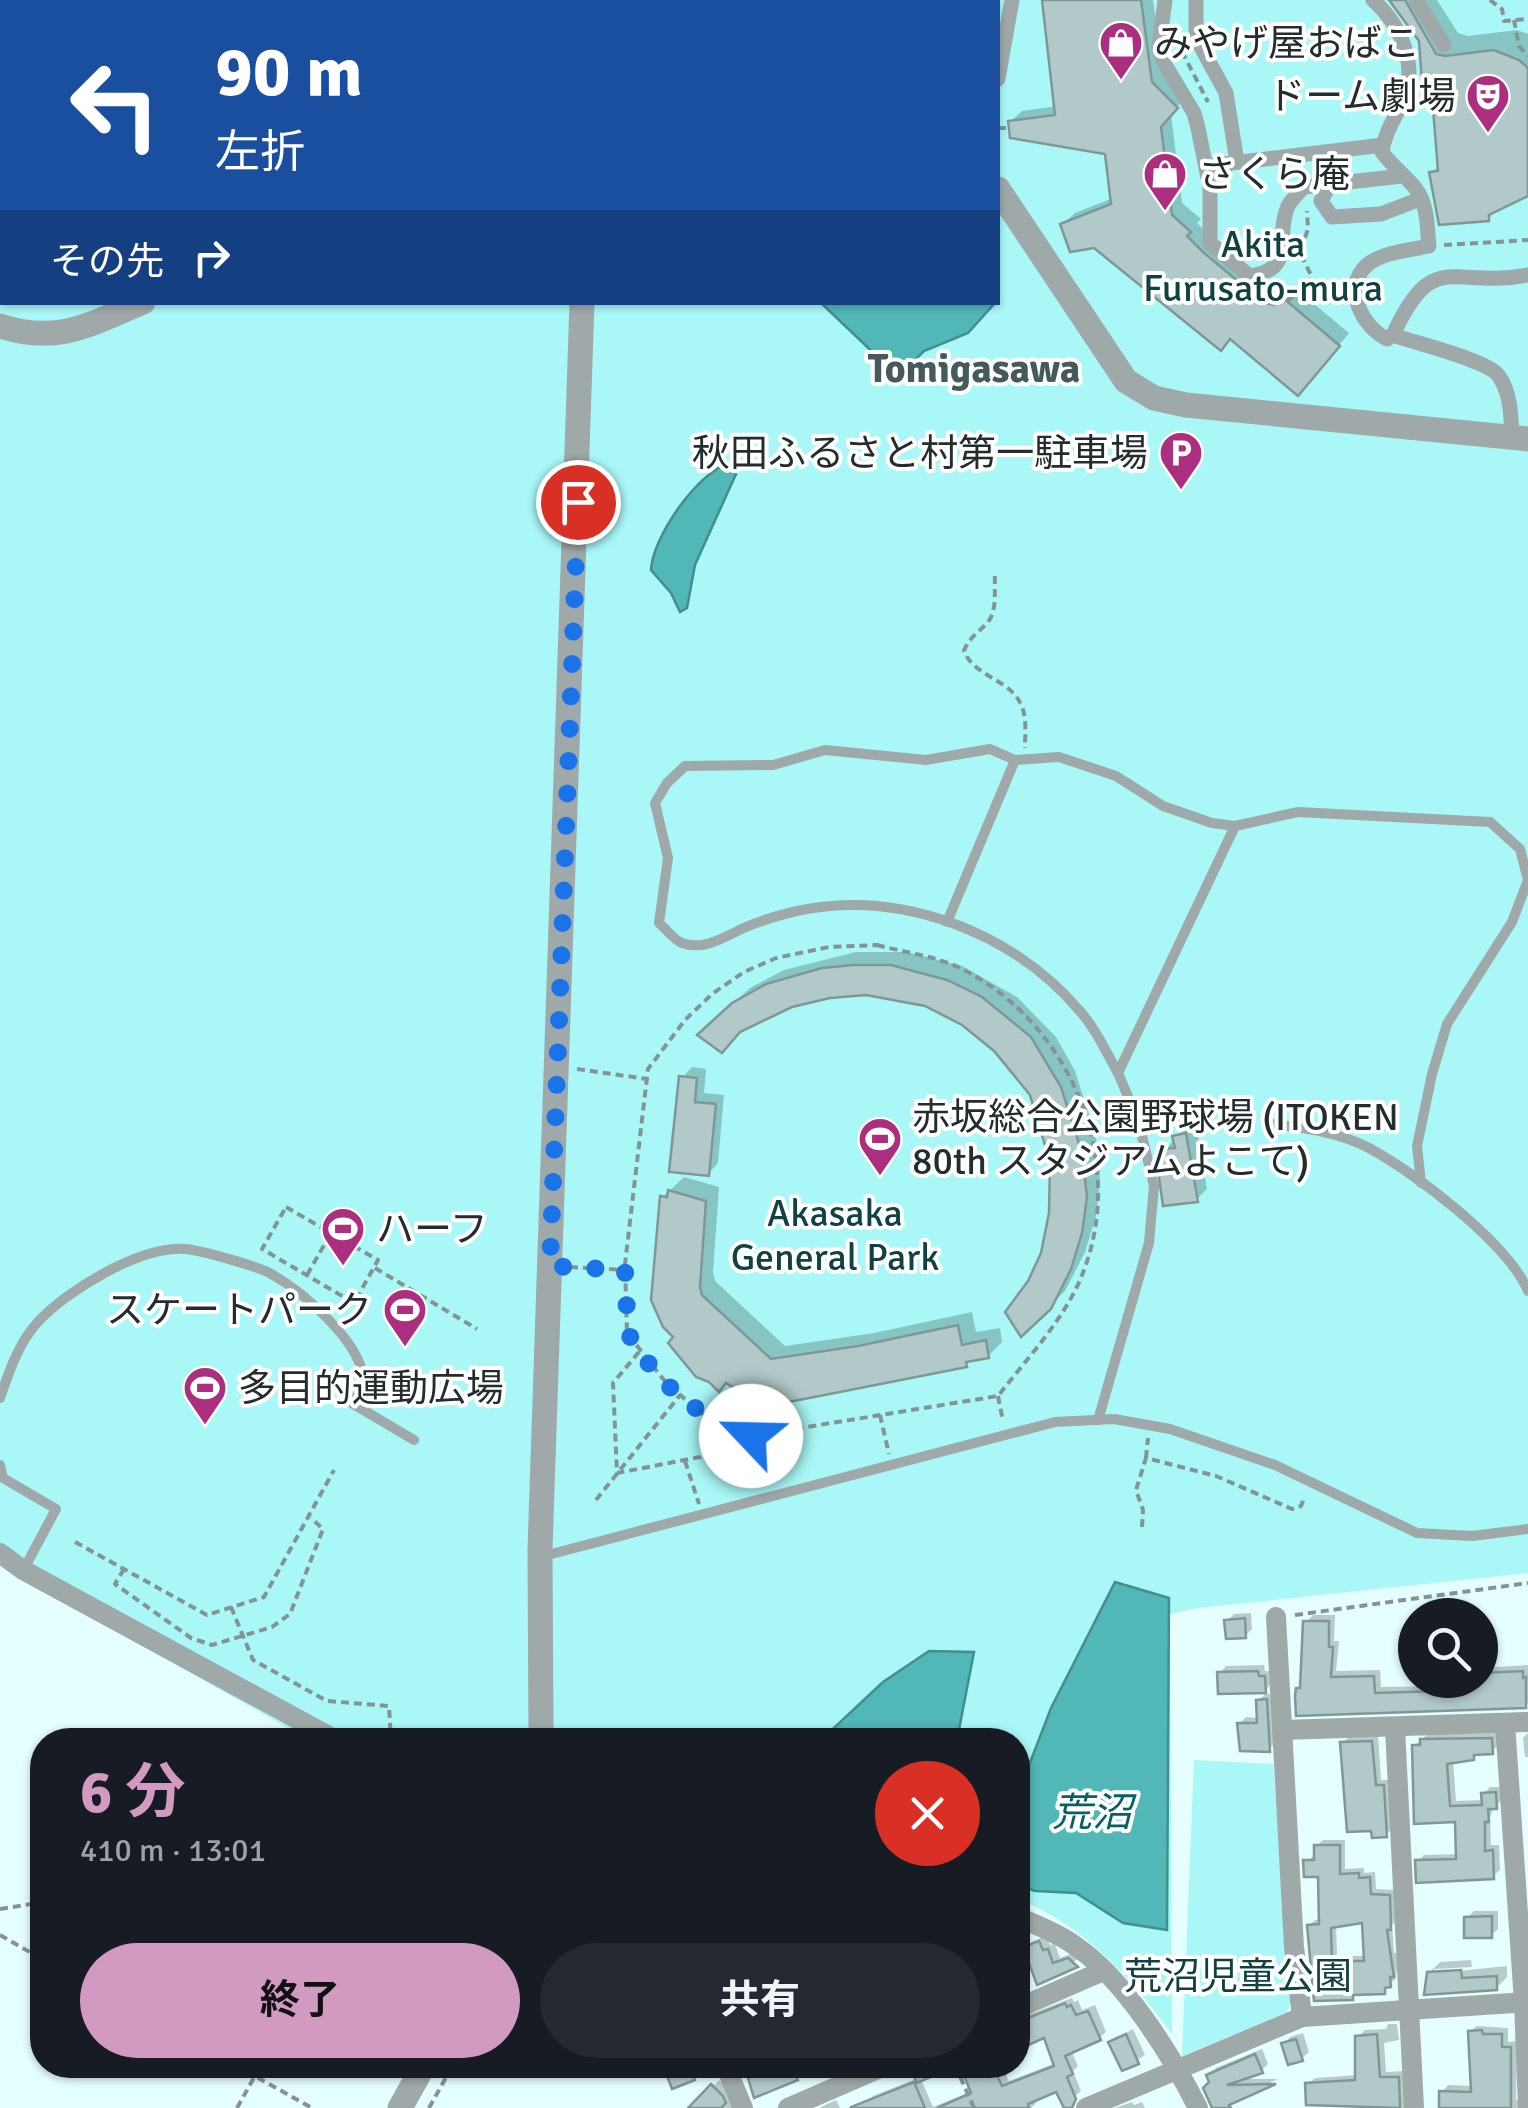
<!DOCTYPE html>
<html lang="ja">
<head>
<meta charset="utf-8">
<style>
	body { margin:0; font-family:Signika,"Noto Sans JP",sans-serif; background:#242831; color:#f1f3f6; height:100vh; display:flex; flex-direction:column; font-size:38px; white-space:nowrap }
	* { box-sizing:border-box; margin:0 }
	p { font-size:32px; color:#9ea1a6 }
	.icon { flex:none; width:55px; height:55px; fill:none; stroke:currentColor; stroke-width:2; stroke-linecap:round; stroke-linejoin:round }
	.map { position:relative; flex:1; overflow:hidden }
	.sheet { position:absolute; left:30px; top:1728px; width:1000px; height:350px; display:flex; flex-direction:column; background:#171b24; border-radius:40px; box-shadow:0 2px 8px #0004 }
	.sheet>* { flex:none }
	.top-card { position:absolute; left:0px; top:0px; width:1000px; height:305px; box-shadow:0 2px 8px #0004; background:#1a4fa0; color:#fff; overflow:hidden }
	.controls { position:absolute; left:1398px; top:1598px; display:grid; gap:20px }
	.controls a { display:grid; place-items:center; width:100px; height:100px; border-radius:50%; background:#171b24; box-shadow:0 2px 8px #0004; font-size:50px }
	.pin { position:absolute; display:grid; place-items:center; width:85px; height:85px; color:#fff; margin:-42px; border:5px solid #fff; border-radius:50%; box-shadow:0 2px 10px #0007 }
	.me { position:absolute; width:110px; margin:-55px; rotate:294deg; stroke-linejoin:round; filter:drop-shadow(0 0 8px #0008) }
	.turn { display:flex; align-items:center; gap:35px; height:210px; padding:0 50px; font-size:45px }
	.turn .icon { width:130px; height:130px; stroke-width:2.5 }
	.turn b { display:block; font-size:70px; line-height:85px }
	.then { display:flex; align-items:center; height:95px; padding:0 50px; background:#0003; gap:20px; font-size:38px }
	.round { display:grid; place-items:center; flex:none; width:105px; height:105px; border-radius:52px; background:#242831 }
	.headline { display:flex; align-items:center; justify-content:space-between; height:170px; padding:0 50px }
	h1 { font-size:60px; font-weight:700; line-height:75px; color:#d29ac0 }
	.cta { display:flex; gap:20px; margin-top:auto; padding:20px 50px }
	.cta a { flex:1; height:115px; border-radius:60px; background:#d29ac0; color:#111; font-size:40px; font-weight:700; line-height:115px; text-align:center }
	.cta a+a { background:#242831; color:#f1f3f6 }
	.map>svg:first-child { display:block }
	.green { fill:#a9f7f7; fill-rule:evenodd }
	.water { fill:#51b7b7; stroke:#448e8e; stroke-width:2.5 }
	.shadow { fill:#0003; fill-rule:evenodd }
	.building { fill:#b1c9c9; stroke:#809796; stroke-width:2.5; fill-rule:evenodd }
	.lines { fill:none; stroke-linecap:round; stroke-linejoin:round }
	.path { stroke:#849494; stroke-width:4; stroke-dasharray:8 5; stroke-linecap:butt }
	.service { stroke:#9fa9a9; stroke-width:10 }
	.pedestrian { stroke:#9fa9a9; stroke-width:15 }
	.minor { stroke:#9fa9a9; stroke-width:20 }
	.tertiary { stroke:#9fa9a9; stroke-width:25 }
	.route { stroke:#1a73e8; stroke-width:18; stroke-dasharray:0 32.4 }
	.labels { text-anchor:middle; stroke-width:8; stroke-linejoin:round; paint-order:stroke }
	.poi-label { font-size:38px; fill:#242d2d; stroke:#fff; text-anchor:start }
	.park-label { font-size:38px; fill:#114141; stroke:#fff }
	.neighbourhood-label { font-size:40px; font-weight:bold; fill:#455a5a; stroke:#fff }
	.water-label { font-size:40px; font-style:italic; fill:#066161; stroke:#fff }
</style>
</head>
<body>
<div class="map">
<svg width="1528" height="2108" viewBox="0 0 1528 2108">
	<rect width="100%" height="100%" fill="#e5fefe"/>
	<!-- green -->
	<g class="green">
		<path d="M0,0H1528V1573L1198,1608L1170,1614L1172,2034C1130,1977 1085,1926 1018,1899V1740H309L0,1565ZM2,2H998V302H2Z"/>
		<path d="M1194,1760L1273,1764L1292,2002L1286,2013L1182,2056Z"/>
	</g>
	<!-- water -->
	<g class="water">
		<path d="M821,303H995L968,333L924,351L905,370L898,371L885,364Z"/>
		<path d="M730,463L734,465L736,474L695,565L687,608L680,612L671,593L651,570C652,538 698,471 730,463Z"/>
		<path d="M1115,1582L1169,1598L1167,1930L1123,1923L1076,1893L1035,1891L1018,1885V1794L1051,1708Z"/>
		<path d="M929,1651L974,1652L957,1740H821L883,1682Z"/>
	</g>
	<!-- shadow -->
	<g class="shadow">
		<path d="M117,0H328L331,2H114Z"/>
		<path d="M1045,0H1153L1163,70L1187,95L1171,114L1182,203L1201,219L1197,223L1214,240L1276,292L1288,294L1295,288L1349,333L1309,381L1232,337L1063,224L1075,213L1113,198L1107,151L1010,122L1022,111L1057,106Z"/>
		<path d="M1391,0H1437L1458,33L1468,36L1517,30L1528,34V192L1498,208L1488,219L1432,173L1440,165L1434,93L1421,40Z"/>
		<path d="M856,952H907L962,966L1017,997L1056,1037L1075,1071L1096,1137L1100,1181L1096,1216L1085,1252L1065,1291L1022,1334L1030,1282L1043,1254L1052,1213L1053,1161L1033,1094L996,1049L964,1023L926,1003L866,992L829,996L715,1020L750,988L784,970Z"/>
		<path d="M692,1067L706,1069L704,1093L724,1095L718,1163L708,1174L682,1078Z"/>
		<path d="M1196,1125L1207,1189L1197,1199L1159,1157L1185,1127Z"/>
		<path d="M684,1177L719,1187L713,1272L715,1281L785,1346L874,1333L972,1312L976,1332L1000,1328L1002,1342L988,1356L973,1358L966,1365L784,1400L677,1336L663,1197Z"/>
		<path d="M1251,1613L1252,1629L1245,1636L1227,1621L1234,1614Z"/>
		<path d="M1313,1615H1335L1334,1641H1339L1336,1671L1380,1670L1381,1687L1441,1686L1440,1680H1480V1668L1528,1665V1703L1525,1706L1298,1689L1303,1685L1306,1622Z"/>
		<path d="M1264,1665L1265,1671H1271V1684L1265,1691L1220,1673L1226,1666Z"/>
		<path d="M1265,1694H1272L1275,1743L1269,1749L1239,1724L1246,1717L1259,1718L1258,1701Z"/>
		<path d="M1498,1733L1499,1745L1492,1751L1478,1752L1473,1757L1453,1760L1456,1801L1484,1800V1794L1490,1787H1502V1800L1494,1806L1490,1817L1491,1845H1499L1500,1870L1493,1876L1418,1861L1424,1855L1458,1854V1819L1414,1746L1428,1734Z"/>
		<path d="M1528,1733V1757H1525L1523,1738Z"/>
		<path d="M1378,1735L1381,1780H1390L1392,1828L1386,1835L1343,1743L1349,1736Z"/>
		<path d="M1323,1840H1345V1869L1364,1868V1873L1375,1872L1376,1889L1395,1890L1396,1921L1392,1925L1394,1953H1398L1396,1978L1384,1991L1357,1993L1352,1997L1309,1926L1315,1920L1321,1919V1875L1306,1861L1316,1855V1846ZM1365,1921L1366,1956H1337L1336,1925Z"/>
		<path d="M1474,1911H1498V1929L1491,1935L1467,1918Z"/>
		<path d="M1046,1936L1050,1945L1055,1944L1060,1958L1076,1952L1082,1957L1039,1981L1026,1948L1033,1941Z"/>
		<path d="M1471,1960L1472,1967L1435,1969L1430,1974L1507,1966V1977L1496,1988L1426,1992L1429,1973L1440,1962Z"/>
		<path d="M1072,1998L1074,2002L1078,2000L1082,2010L1095,2005L1106,2032L1099,2038L1071,2050L1078,2066L1073,2071L1081,2091L1074,2097L1058,2089L1034,2098L1036,2103L1031,2108H869L866,2103L873,2096L918,2078L911,2065H952L921,2079L933,2107L973,2091L963,2065H1002L1009,2081L1056,2063L1046,2035L1019,2022L1025,2016Z"/>
		<path d="M1388,2024H1397L1399,2040L1384,2043L1386,2072L1405,2071L1406,2108L1309,2106L1308,2084L1315,2078L1358,2075V2037L1365,2030L1386,2029Z"/>
		<path d="M1477,2026L1508,2028V2042L1517,2041L1516,2100H1520V2108H1441L1442,2092L1448,2085L1473,2086L1470,2032Z"/>
		<path d="M1133,2029L1145,2055L1123,2068L1111,2042Z"/>
		<path d="M1303,2033L1309,2052L1302,2058L1284,2044L1290,2037Z"/>
		<path d="M1262,2049L1268,2064L1261,2071L1240,2079H1278L1214,2108L1209,2075L1216,2068Z"/>
		<path d="M666,2065H698L700,2071L694,2078Z"/>
		<path d="M742,2065H817L755,2095Z"/>
		<path d="M719,2080L729,2089L735,2108H695Z"/>
		<path d="M836,2100L840,2108H819Z"/>
		<path d="M1132,2102L1134,2105L1142,2102L1145,2108H1115Z"/>
	</g>
	<!-- building -->
	<g class="building">
		<path d="M1042,0H1141L1152,82L1178,108L1161,127L1172,215L1191,232L1187,236L1203,252L1264,303L1274,305L1282,297L1340,346L1298,396L1230,339L1221,351L1094,248L1070,252L1060,224L1111,204L1105,154L1010,138L1008,121L1055,115Z"/>
		<path d="M1389,0H1405L1436,54L1445,56L1494,50L1519,60L1528,68V196L1489,215V221L1439,225L1429,172L1438,171L1432,96L1423,97L1419,41Z"/>
		<path d="M853,965H891L947,980L982,997L1031,1037L1061,1087L1082,1153L1087,1197L1082,1233L1071,1269L1051,1309L1021,1337L1005,1312L1028,1281L1041,1253L1049,1213L1050,1162L1030,1095L994,1051L962,1025L925,1006L866,995L830,998L792,1007L740,1032L722,1053L697,1035L732,1003L766,984L822,968Z"/>
		<path d="M679,1076L697,1078L695,1102L716,1104L709,1176L669,1172Z"/>
		<path d="M1186,1133L1198,1202L1163,1206L1156,1156L1164,1155L1163,1149L1175,1148L1172,1136Z"/>
		<path d="M668,1190L706,1201L700,1287L702,1295L771,1359L858,1346L958,1325L962,1345L986,1340L989,1358L966,1362L967,1367L784,1403L748,1397L726,1383L719,1392L709,1382L696,1377L668,1343L673,1337L663,1327L651,1300L660,1196L667,1197Z"/>
		<path d="M1245,1618L1246,1638L1226,1639L1224,1620Z"/>
		<path d="M1303,1621H1329V1647H1333L1331,1677L1374,1676L1375,1693L1439,1691L1438,1680H1480V1673L1523,1671V1678L1526,1677V1708L1296,1716L1295,1696L1296,1688H1300Z"/>
		<path d="M1258,1671L1259,1676H1265L1266,1693L1218,1694L1217,1672Z"/>
		<path d="M1267,1699L1270,1752L1240,1751L1237,1723H1257L1256,1700Z"/>
		<path d="M1492,1738L1493,1754L1474,1755V1760L1447,1764L1450,1806L1482,1805L1481,1793L1496,1792L1497,1809H1488L1489,1822H1485V1851L1493,1850L1494,1879L1416,1883L1415,1860L1456,1859L1455,1822L1414,1824L1412,1745H1420V1739Z"/>
		<path d="M1372,1741L1376,1785H1384L1387,1837L1372,1838L1371,1831L1347,1832L1340,1742Z"/>
		<path d="M1314,1845H1340V1874L1359,1873V1878L1370,1877L1371,1894L1390,1895L1391,1930H1387L1394,1977H1390L1391,1987L1385,1988V1994L1353,1995V2000L1314,2001L1307,1925L1319,1924L1318,1877H1304L1303,1860H1314ZM1362,1923L1364,1961H1332L1331,1928Z"/>
		<path d="M1492,1916V1938H1464V1917Z"/>
		<path d="M1039,1941L1043,1950L1048,1949L1053,1963L1068,1958L1078,1967L1037,1985L1023,1947Z"/>
		<path d="M1461,1970L1462,1978L1497,1976V1990L1424,1995L1427,1972Z"/>
		<path d="M1065,2003L1067,2007L1071,2005L1076,2015L1088,2011L1101,2040L1065,2056L1073,2074L1067,2077L1076,2099L1072,2108H1064L1056,2092L1028,2104L1029,2108H937L971,2093L960,2065H992L1002,2086L1054,2066L1044,2038L1026,2046L1018,2022Z"/>
		<path d="M1482,2030L1483,2034H1502V2047H1511V2108H1439V2091L1471,2092L1468,2031Z"/>
		<path d="M1126,2034L1139,2064L1122,2071L1108,2042Z"/>
		<path d="M1377,2034L1380,2077H1399L1400,2108L1306,2105L1305,2083L1355,2080V2036Z"/>
		<path d="M1296,2039L1303,2061L1288,2065L1281,2043Z"/>
		<path d="M1255,2054L1263,2073L1227,2085L1276,2084L1229,2105L1231,2108H1212L1203,2088L1209,2082L1206,2075Z"/>
		<path d="M663,2065H689L695,2080L672,2089Z"/>
		<path d="M778,2065H821L796,2076L798,2080L754,2098L748,2078Z"/>
		<path d="M908,2065H958L917,2083Z"/>
		<path d="M914,2082L925,2108H851V2107Z"/>
		<path d="M711,2084L723,2096L726,2103L721,2108H688Z"/>
	</g>
	<g class="lines">
		<!-- path -->
		<g class="path">
			<path d="M804,0L807,2"/>
			<path d="M818,0L820,2"/>
			<path d="M1490,0L1502,9L1504,21L1528,19"/>
			<path d="M781,2L784,0"/>
			<path d="M1514,20L1519,46L1528,56"/>
			<path d="M1176,40L1208,102"/>
			<path d="M998,128H1008"/>
			<path d="M1444,245L1528,240"/>
			<path d="M1287,301L1308,285L1312,277L1300,253L1308,229L1307,211"/>
			<path d="M995,576C994,589 997,607 990,619C982,631 969,636 964,651C975,678 1012,679 1022,707C1027,719 1025,735 1025,748"/>
			<path d="M877,945C903,952 934,956 958,967C1068,1020 1127,1156 1084,1270C1067,1317 1028,1357 998,1396L751,1436L715,1424L667,1384L627,1333L625,1264L648,1069L685,1020L712,994L744,972L776,958L829,947Z"/>
			<path d="M577,1069L647,1079"/>
			<path d="M286,1207L378,1260L354,1303L262,1249Z"/>
			<path d="M570,1267L625,1270"/>
			<path d="M375,1268L477,1329"/>
			<path d="M307,1275L331,1233"/>
			<path d="M639,1352L613,1383L617,1473L700,1457L722,1426"/>
			<path d="M998,1396L1003,1421"/>
			<path d="M880,1415L889,1454"/>
			<path d="M1146,1458L1148,1438"/>
			<path d="M685,1461L699,1504"/>
			<path d="M596,1500L680,1395"/>
			<path d="M1142,1527L1143,1510L1136,1490L1146,1458L1216,1476L1292,1509L1301,1506L1305,1496"/>
			<path d="M75,1542L207,1615L264,1597L334,1470"/>
			<path d="M124,1569L115,1584L191,1638L212,1645L272,1627L290,1614L323,1529L311,1518"/>
			<path d="M231,1607L253,1660L327,1701L389,1706L391,1740"/>
			<path d="M1295,1615L1528,1583"/>
			<path d="M0,1909L31,1904L42,1906"/>
			<path d="M0,1935L42,1959"/>
			<path d="M235,2065L312,2108"/>
			<path d="M955,2065L974,2108"/>
			<path d="M237,2108L261,2065"/>
			<path d="M429,2108L453,2065"/>
		</g>
		<!-- service -->
		<g class="service">
			<path d="M947,922L1015,760"/>
			<path d="M1118,1073C1106,1052 1095,1027 1078,1009C1011,931 899,889 797,911C780,915 762,920 746,927C725,936 706,951 682,943C674,940 666,929 659,923L668,858L655,803L667,783L685,766L773,765L825,750L926,760L990,749L1015,760L1059,757L1116,776L1163,806L1212,823L1235,826"/>
			<path d="M1272,1124C1304,1128 1339,1132 1369,1148C1415,1173 1508,1243 1528,1291"/>
			<path d="M0,1398C9,1372 18,1344 37,1323C67,1290 140,1246 185,1249C200,1250 261,1267 273,1275C303,1292 358,1340 363,1376C364,1386 357,1396 353,1404L414,1440"/>
			<path d="M1098,1420L1149,1243L1154,1186L1139,1123L1118,1073L1235,826L1298,812L1490,822L1520,849L1528,880L1512,922L1447,1024L1432,1074L1417,1146L1421,1183"/>
			<path d="M0,1465L3,1478L56,1509L24,1569"/>
			<path d="M540,1557L1055,1422L1114,1419L1170,1429L1275,1465L1417,1533L1472,1536L1528,1529"/>
		</g>
		<!-- pedestrian -->
		<g class="pedestrian">
			<path d="M1165,0L1159,47L1164,63L1194,113L1198,128L1210,188V243L1271,294"/>
			<path d="M1196,0V29L1201,47L1226,93L1237,162"/>
			<path d="M1373,0C1400,24 1419,65 1403,100C1395,119 1385,131 1382,152C1392,166 1406,176 1416,189C1428,205 1427,227 1429,246C1411,250 1382,252 1367,265C1342,287 1362,327 1387,339L1393,335C1415,343 1487,360 1498,375C1511,392 1511,416 1512,437"/>
			<path d="M1416,0L1444,45"/>
			<path d="M998,79L1012,0"/>
			<path d="M1207,166L1383,145"/>
			<path d="M1330,184L1321,201L1332,217L1381,214L1420,199"/>
			<path d="M1248,276C1298,270 1274,237 1288,206C1292,199 1299,192 1304,187L1402,176"/>
			<path d="M1393,335C1433,247 1452,289 1528,275"/>
		</g>
		<!-- minor -->
		<g class="minor">
			<path d="M0,1553L23,1570L336,1740"/>
			<path d="M1276,1617L1294,1947L1302,2017"/>
			<path d="M1505,1723L1524,2002L1528,2108"/>
			<path d="M1395,1728L1414,2108"/>
			<path d="M1283,1730L1528,1722"/>
			<path d="M1018,1917C1036,1925 1058,1933 1074,1945C1123,1977 1172,2056 1198,2108"/>
			<path d="M1018,2008L1103,1971"/>
			<path d="M725,2065L743,2108"/>
			<path d="M788,2108L887,2065"/>
			<path d="M1086,2108L1302,2017L1528,2002"/>
		</g>
		<!-- tertiary -->
		<g class="tertiary">
			<path d="M856,0L859,2"/>
			<path d="M998,189L1126,381L1154,398L1186,405L1528,439"/>
			<path d="M0,326C57,345 91,324 143,302"/>
			<path d="M541,1740L540,1549L582,302"/>
			<path d="M400,2108L424,2065"/>
		</g>
	</g>
	<g class="lines">
		<!-- route -->
		<path class="route" d="M578,502L550,1266L625,1270L628,1333L639,1352L666,1384L715,1424L751,1436"/>
	</g>
	<!-- icons -->
	<defs>
		<symbol id="shop-pin" viewBox="-11 -11 22 30"><path d="M0 17L-7.5 6A9.5 9.5 0 1 1 7.5 6Z" fill="#ab2e7f" stroke="#fff"/><path d="M-5-2.5h2.3a2.7 3.5 0 0 1 5.4 0H5L5.5 6h-11ZM-1.5-2.5h3a1.5 2.3 0 0 0-3 0Z" fill="#fff"/></symbol>
		<symbol id="theatre-pin" viewBox="-11 -11 22 30"><path d="M0 17L-7.5 6A9.5 9.5 0 1 1 7.5 6Z" fill="#ab2e7f" stroke="#fff"/><path d="M-5-5.5Q0-4 5-5.5V0Q5 5 0 6Q-5 5-5 0ZM-3.3-2.5H-1v1.5H-3.3ZM1-2.5H3.3v1.5H1ZM-2.8 1Q0 5.5 2.8 1Z" fill="#fff"/></symbol>
		<symbol id="parking-pin" viewBox="-11 -11 22 30"><path d="M0 17L-7.5 6A9.5 9.5 0 1 1 7.5 6Z" fill="#ab2e7f" stroke="#fff"/><path d="M-3.5-5.5H1a3.5 3.5 0 0 1 0 7H-1V5.5H-3.5ZM-1-3.4V-.6H.8a1.4 1.4 0 0 0 0-2.8Z" fill="#fff"/></symbol>
		<symbol id="stadium-pin" viewBox="-11 -11 22 30"><path d="M0 17L-7.5 6A9.5 9.5 0 1 1 7.5 6Z" fill="#ab2e7f" stroke="#fff"/><path d="M0-5a6.5 5 0 1 0 0 10a6.5 5 0 1 0 0-10ZM-3.5-1.8h7v3.6h-7Z" fill="#fff"/></symbol>
	</defs>
	<g fill-rule="evenodd">
		<use href="#shop-pin" x="1096" y="18" width="50" height="68"/>
		<use href="#theatre-pin" x="1463" y="71" width="50" height="68"/>
		<use href="#shop-pin" x="1140" y="149" width="50" height="68"/>
		<use href="#parking-pin" x="1156" y="428" width="50" height="68"/>
		<use href="#stadium-pin" x="855" y="1114" width="50" height="68"/>
		<use href="#stadium-pin" x="318" y="1204" width="50" height="68"/>
		<use href="#stadium-pin" x="380" y="1285" width="50" height="68"/>
		<use href="#stadium-pin" x="180" y="1363" width="50" height="68"/>
	</g>
	<g class="labels">
		<!-- poi labels -->
		<g class="poi-label">
			<text x="1154" y="56">みやげ屋おばこ</text>
			<text x="1456" y="109" text-anchor="end">ドーム劇場</text>
			<text x="1198" y="187">さくら庵</text>
			<text x="1148" y="466" text-anchor="end">秋田ふるさと村第一駐車場</text>
			<text x="912" y="1130">赤坂総合公園野球場 (ITOKEN<tspan x="912" dy="44">80th スタジアムよこて)</tspan></text>
			<text x="376" y="1242">ハーフ</text>
			<text x="372" y="1323" text-anchor="end">スケートパーク</text>
			<text x="238" y="1401">多目的運動広場</text>
		</g>
		<!-- park labels -->
		<g class="park-label">
			<text x="1263" y="257">Akita<tspan x="1263" dy="44">Furusato-mura</tspan></text>
			<text x="835" y="1226">Akasaka<tspan x="835" dy="44">General Park</tspan></text>
			<text x="1238" y="1989">荒沼児童公園</text>
		</g>
		<!-- neighbourhood labels -->
		<g class="neighbourhood-label">
			<text x="974" y="382">Tomigasawa</text>
		</g>
		<!-- water labels -->
		<g class="water-label">
			<text x="1092" y="1826">荒沼</text>
		</g>
	</g>
</svg>
<div class="controls">
<a><svg class="icon" aria-label="search" viewBox="0 0 24 24"><circle cx="10" cy="10" r="6"/><path d="M15 15l6 6"/></svg></a>
</div>
<div class="pin" style="left:578px;top:502px;background:#d93025"><svg class="icon" aria-label="arrive" viewBox="0 0 24 24"><path d="M6 21V4h12l-3 4 3 4H6"/></svg></div>
<svg class="me" style="left:751px;top:1436px" viewBox="-20 -20 40 40"><circle r="19" fill="#fff"/><path d="M0-13L10 11 0 6-10 11z" fill="#1a73e8"/></svg>
<div class="top-card">
<div class="turn"><svg class="icon" aria-label="left" viewBox="0 0 24 24"><path d="M17 20v-9H6M10 6l-5 5 5 5"/></svg><div><b>90 m</b>左折</div></div>
<div class="then">その先<svg class="icon" aria-label="right" viewBox="0 0 24 24"><path d="M7 20v-9h11M14 6l5 5-5 5"/></svg></div>
</div>
<section class="sheet">
<div class="headline"><div><h1>6 分</h1><p>410 m · 13:01</p></div><a class="round" style="background:#d93025;color:#fff"><svg class="icon" aria-label="close" viewBox="0 0 24 24"><path d="M6 6l12 12M18 6L6 18"/></svg></a></div>
<div class="cta"><a>終了</a><a>共有</a></div>
</section>
</div>
</body>
</html>
